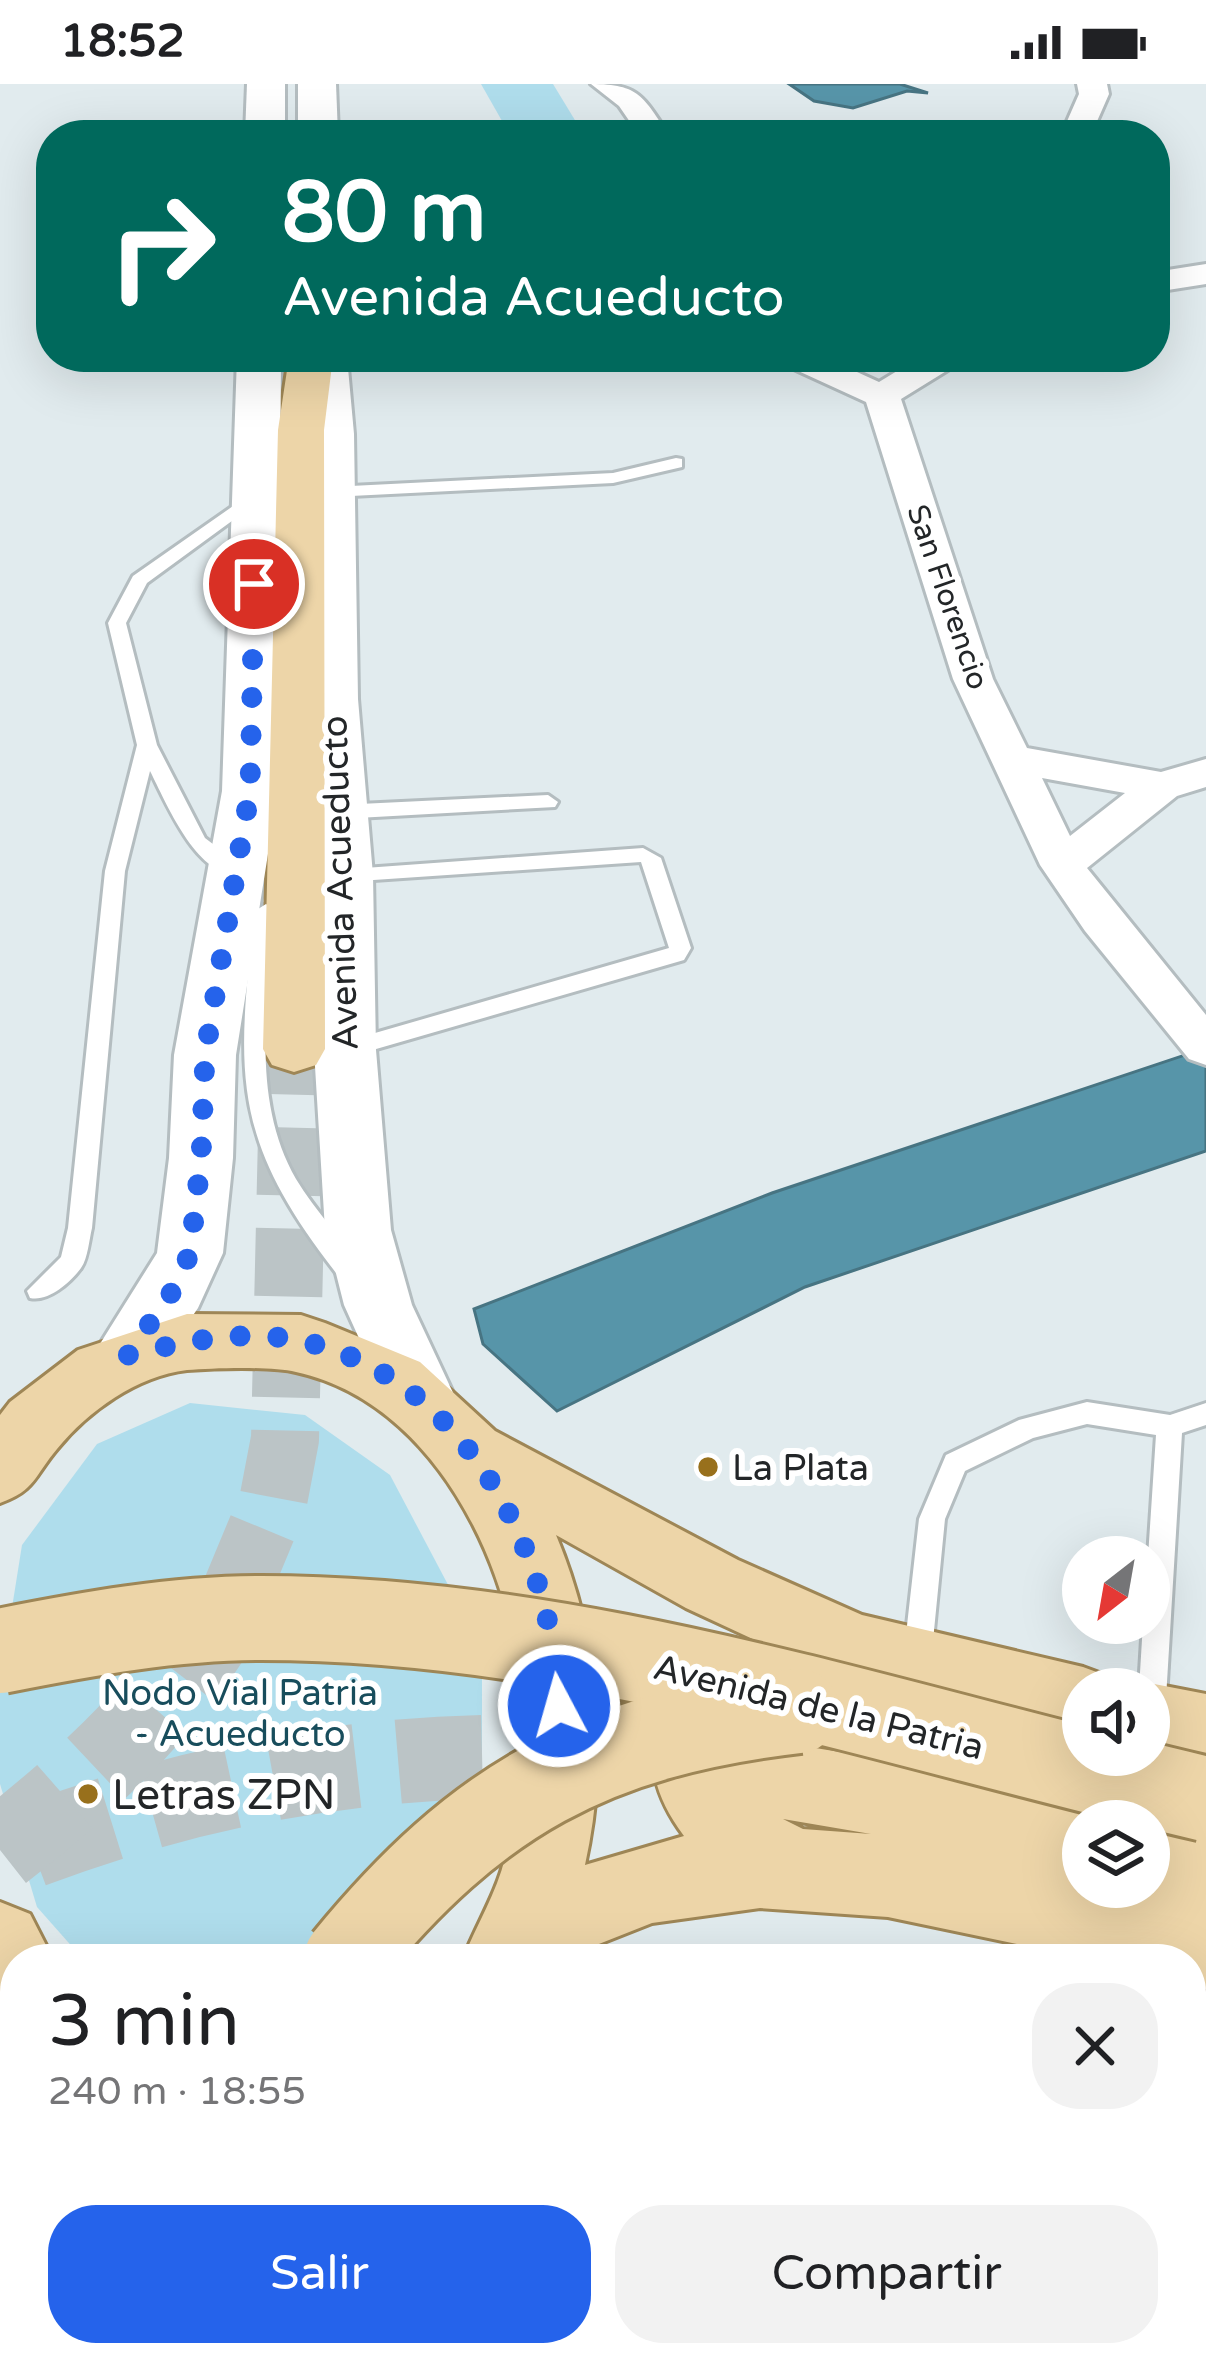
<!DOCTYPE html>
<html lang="es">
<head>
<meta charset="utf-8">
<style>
	body { margin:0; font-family:"Varela Round",sans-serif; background:#f2f2f2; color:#202124; height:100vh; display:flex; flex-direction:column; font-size:45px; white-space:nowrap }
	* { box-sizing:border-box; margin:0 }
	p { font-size:39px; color:#757577 }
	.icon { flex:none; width:66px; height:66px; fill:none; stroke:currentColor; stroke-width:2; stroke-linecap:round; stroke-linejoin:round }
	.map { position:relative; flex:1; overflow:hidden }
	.sheet { position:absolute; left:0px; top:1860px; width:1206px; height:423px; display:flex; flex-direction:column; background:#fff; border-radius:48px 48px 0 0; box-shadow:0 12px 48px #0002 }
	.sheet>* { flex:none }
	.top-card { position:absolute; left:36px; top:36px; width:1134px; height:252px; border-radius:48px; box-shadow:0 12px 48px #0002; background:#00695c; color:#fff; overflow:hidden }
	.needle { width:78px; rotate:211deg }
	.buttons { position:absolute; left:1062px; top:1452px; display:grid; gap:24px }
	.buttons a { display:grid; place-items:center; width:108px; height:108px; border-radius:50%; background:#fff; box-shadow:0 12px 48px #0002; font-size:60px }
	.pin { position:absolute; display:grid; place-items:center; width:102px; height:102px; color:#fff; margin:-51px; border:6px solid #fff; border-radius:50%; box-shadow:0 3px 12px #0007 }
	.me { position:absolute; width:132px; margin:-66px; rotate:354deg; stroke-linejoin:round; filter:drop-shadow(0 0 9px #0008) }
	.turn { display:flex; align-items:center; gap:42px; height:252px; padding:0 48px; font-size:54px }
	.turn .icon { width:156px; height:156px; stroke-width:2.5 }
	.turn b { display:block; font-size:84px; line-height:102px }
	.round { display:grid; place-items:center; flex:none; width:126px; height:126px; border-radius:48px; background:#f2f2f2 }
	.summary { display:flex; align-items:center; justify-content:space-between; height:204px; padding:0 48px }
	h1 { font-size:72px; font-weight:600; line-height:90px }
	.cta { display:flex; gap:24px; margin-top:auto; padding:24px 48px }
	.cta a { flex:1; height:138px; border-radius:48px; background:#2563eb; color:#fff; font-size:48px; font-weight:600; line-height:138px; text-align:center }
	.cta a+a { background:#f2f2f2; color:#202124 }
	.status { display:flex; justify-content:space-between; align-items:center; height:84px; padding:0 60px; background:#fff; direction:ltr }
	.status svg { height:33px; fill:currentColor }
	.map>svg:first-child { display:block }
	.green { fill:#afddec }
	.water { fill:#5795a9; stroke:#477482; stroke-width:3 }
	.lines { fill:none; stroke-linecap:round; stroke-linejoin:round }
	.primary-tunnel-far1 { stroke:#bbc4c6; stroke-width:68; stroke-dasharray:68 33; stroke-linecap:butt }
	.primary-tunnel { stroke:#bbc4c6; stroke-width:84; stroke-dasharray:84 42; stroke-linecap:butt }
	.lane-casing { stroke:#b4bdc0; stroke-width:6 }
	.street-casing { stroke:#b4bdc0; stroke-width:6 }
	.secondary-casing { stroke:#b4bdc0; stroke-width:6 }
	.primary-casing { stroke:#9e8656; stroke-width:6 }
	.lane { fill:#fff; fill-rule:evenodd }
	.street { fill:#fff; fill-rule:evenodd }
	.secondary { fill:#fff; fill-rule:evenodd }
	.primary { fill:#edd5a8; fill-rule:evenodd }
	.primary-bridge-casing { stroke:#9e8656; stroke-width:90; stroke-linecap:butt }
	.primary-bridge { stroke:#edd5a8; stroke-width:84 }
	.route { stroke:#2563eb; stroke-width:21; stroke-dasharray:0 37.8 }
	.poi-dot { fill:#98701c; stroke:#fff; stroke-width:4.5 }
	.labels { text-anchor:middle; stroke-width:12; stroke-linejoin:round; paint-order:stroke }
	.far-street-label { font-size:30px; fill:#232628; stroke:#fff }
	.street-label { font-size:36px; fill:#232628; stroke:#fff }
	.poi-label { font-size:36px; fill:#232628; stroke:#fff; text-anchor:start }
	.park-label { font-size:36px; fill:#184d5c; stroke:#fff }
	.near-poi-label { font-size:42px; fill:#232628; stroke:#fff; text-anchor:start }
</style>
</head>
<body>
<div class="status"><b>18:52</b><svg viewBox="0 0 49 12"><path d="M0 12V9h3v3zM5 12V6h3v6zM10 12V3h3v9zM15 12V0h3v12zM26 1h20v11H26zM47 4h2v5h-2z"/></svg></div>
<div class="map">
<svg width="1206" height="2282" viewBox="0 0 1206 2282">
	<rect width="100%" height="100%" fill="#e1ebee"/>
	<!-- green -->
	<g class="green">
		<path d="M481,0H553L584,51H510Z"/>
		<path d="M190,1319L305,1331L390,1391L482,1565V1756L406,1875H83L37,1823L0,1700V1599L22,1461L97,1360Z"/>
	</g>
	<!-- water -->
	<g class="water">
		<path d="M789,0H900L928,9L907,7L853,24L814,17Z"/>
		<path d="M1206,964V1067L805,1203L557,1327L483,1260L474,1225L772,1109Z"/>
	</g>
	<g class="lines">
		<!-- primary-tunnel-far1 -->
		<path class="primary-tunnel-far1" d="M236,1507L273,1418L285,1355L294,965"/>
		<!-- primary-tunnel -->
		<g class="primary-tunnel">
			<path d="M31,1762C217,1692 401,1664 599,1675"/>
			<path d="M0,1766C94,1692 181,1612 237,1504"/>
		</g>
		<defs>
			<g id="lane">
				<path d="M676,374L682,375V383L613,399L331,413L322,408L331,403L613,389Z"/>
				<path d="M256,406L265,411L262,415L147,499L126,539L157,661L205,754L247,786L244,791C198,798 167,720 150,687L125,787L92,1144C89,1156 88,1174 81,1184C70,1199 48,1218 30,1214L27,1207L61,1173L68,1144L105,787L137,661L108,539L133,492Z"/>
				<path d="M548,711L558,718L555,723L339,735L329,728L339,721Z"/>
				<path d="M643,764L661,774L691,864L684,876L345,974L337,972L334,966L337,960L669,864L641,778L344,798L334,791L337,786Z"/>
				<path d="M266,820L277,827C267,914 250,1015 296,1095C315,1127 343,1154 361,1187L358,1194H340C232,1057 235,994 255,827Z"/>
				<path d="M1087,1318L1170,1331L1206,1319V1341L1182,1349L1165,1631L1161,1640L1151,1644L1149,1605H1139L1143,1539H1149L1148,1473L1156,1351L1087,1340L1033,1354L965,1387L945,1435L931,1577L927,1586L917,1590L907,1586L903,1577L919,1435L946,1371L1019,1336Z"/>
			</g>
			<g id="street">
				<path d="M591,0C640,0 643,13 669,51H639L619,22Z"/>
				<path d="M1077,0H1107L1109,10L1091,51H1061L1079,10Z"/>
				<path d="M1206,180V200L1155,208V188Z"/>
				<path d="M778,273H824L879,298L920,273H969L901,315L993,595L1027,664L1161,688L1206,675V703L1177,712L1087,784L1206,931V981L1189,975L1085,847L1040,781L953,595L866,318L783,280ZM1042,694L1125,709L1070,752Z"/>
			</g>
			<g id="secondary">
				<path d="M247,0H285V51H245Z"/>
				<path d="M298,0H336L338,51H298Z"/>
				<path d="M237,273H281L278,707L236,971L233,1074L223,1169L198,1224L152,1291L128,1300L104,1291L93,1271L157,1169L169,1074L174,971L222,707Z"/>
				<path d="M303,273H347L354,350L358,615L373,791L376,966L391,1146L412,1221L455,1313L445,1334L420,1342L395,1334L344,1221L325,1146L314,966L315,791L304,615L308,350Z"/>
			</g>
			<g id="primary">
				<path d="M289,273H333L324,346L325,965L316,981L294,988L272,981L263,965L278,346Z"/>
				<path d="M187,1230L301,1231L325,1239L420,1278L495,1347L738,1476L862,1531L1083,1583L1110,1593L1116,1605H1083V1655L826,1589L686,1524L556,1451C600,1556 609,1671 585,1781L684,1752C637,1689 648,1642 683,1578L710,1567L737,1578L749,1603L733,1637L729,1661L748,1653L852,1670L1083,1720L1112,1731L1114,1737H1083V1803H1149V1737H1142L1149,1734L1206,1746V1905L1191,1901V1875H1089L888,1833L760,1824L652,1839L561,1875H463C476,1842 497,1808 505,1774C513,1743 518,1707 521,1675C535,1530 453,1322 296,1288C270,1282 214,1284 187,1286C137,1292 88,1327 57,1365C34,1392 36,1406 0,1419V1331L10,1318L78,1266ZM783,1735L871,1750L803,1745Z"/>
				<path d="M1149,1599L1206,1610V1684L1148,1671L1149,1605H1132Z"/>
				<path d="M0,1818L30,1830L53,1875H15V1999L0,2003Z"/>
				<rect x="134" y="2268" width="156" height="14"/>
				<path d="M358,2268H452L450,2282H356Z"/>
			</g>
		</defs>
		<!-- lane casing -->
		<use href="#lane" class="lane-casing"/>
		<!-- street casing -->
		<use href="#street" class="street-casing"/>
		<!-- secondary casing -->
		<use href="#secondary" class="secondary-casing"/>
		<!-- primary casing -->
		<use href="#primary" class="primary-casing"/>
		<!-- lane -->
		<use href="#lane" class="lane"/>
		<!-- street -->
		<use href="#street" class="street"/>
		<!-- secondary -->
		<use href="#secondary" class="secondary"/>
		<!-- primary -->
		<use href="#primary" class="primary"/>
		<defs>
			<g id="primary-bridge">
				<path d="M0,1567C86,1550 174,1534 261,1534C585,1534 894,1643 1206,1715"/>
				<path d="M346,1875C477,1715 593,1651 798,1627"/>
			</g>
		</defs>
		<!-- primary-bridge casing -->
		<use href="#primary-bridge" class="primary-bridge-casing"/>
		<!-- primary-bridge -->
		<use href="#primary-bridge" class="primary-bridge"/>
	</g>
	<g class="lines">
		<!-- route -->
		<path class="route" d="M254,500L250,706L205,971L201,1074L190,1169L174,1205L128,1271C185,1258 243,1244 301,1257C464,1292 553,1467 559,1622"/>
	</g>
	<!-- markers -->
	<g class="poi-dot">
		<circle cx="708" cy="1383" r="12"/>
		<circle cx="88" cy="1710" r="12"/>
	</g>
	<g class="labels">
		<!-- far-street labels -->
		<g class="far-street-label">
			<text transform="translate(948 513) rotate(71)" y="10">San Florencio</text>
		</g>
		<!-- street labels -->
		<g class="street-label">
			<text transform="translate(339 799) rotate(-92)" y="13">Avenida Acueducto</text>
			<text transform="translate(819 1622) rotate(14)" y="13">Avenida de la Patria</text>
		</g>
		<!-- poi labels -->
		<g class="poi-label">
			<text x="732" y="1396">La Plata</text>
		</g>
		<!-- park labels -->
		<g class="park-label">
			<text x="240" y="1621">Nodo Vial Patria<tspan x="240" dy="41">- Acueducto</tspan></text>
		</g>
		<!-- near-poi labels -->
		<g class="near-poi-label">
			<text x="112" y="1725">Letras ZPN</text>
		</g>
	</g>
</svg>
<div class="buttons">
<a><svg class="needle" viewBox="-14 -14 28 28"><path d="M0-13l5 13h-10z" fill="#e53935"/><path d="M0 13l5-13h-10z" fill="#757577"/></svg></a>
<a><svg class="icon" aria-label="sound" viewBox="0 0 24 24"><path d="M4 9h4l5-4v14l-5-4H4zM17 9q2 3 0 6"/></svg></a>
<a><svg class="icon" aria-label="layers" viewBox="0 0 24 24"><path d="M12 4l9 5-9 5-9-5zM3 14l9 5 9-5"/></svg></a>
</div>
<div class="pin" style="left:254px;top:500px;background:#d93025"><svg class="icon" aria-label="arrive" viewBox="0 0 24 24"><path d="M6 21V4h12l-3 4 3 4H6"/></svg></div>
<svg class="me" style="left:559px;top:1622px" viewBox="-20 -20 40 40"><circle r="17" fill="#2563eb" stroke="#fff" stroke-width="3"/><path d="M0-11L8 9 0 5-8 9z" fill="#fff"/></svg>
<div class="top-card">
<div class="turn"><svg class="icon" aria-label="right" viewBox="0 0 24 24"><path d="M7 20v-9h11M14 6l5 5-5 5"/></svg><div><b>80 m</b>Avenida Acueducto</div></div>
</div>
<section class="sheet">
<div class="summary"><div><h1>3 min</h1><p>240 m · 18:55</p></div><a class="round"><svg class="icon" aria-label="close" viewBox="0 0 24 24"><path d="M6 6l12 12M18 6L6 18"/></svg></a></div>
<div class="cta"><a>Salir</a><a>Compartir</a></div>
</section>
</div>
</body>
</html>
